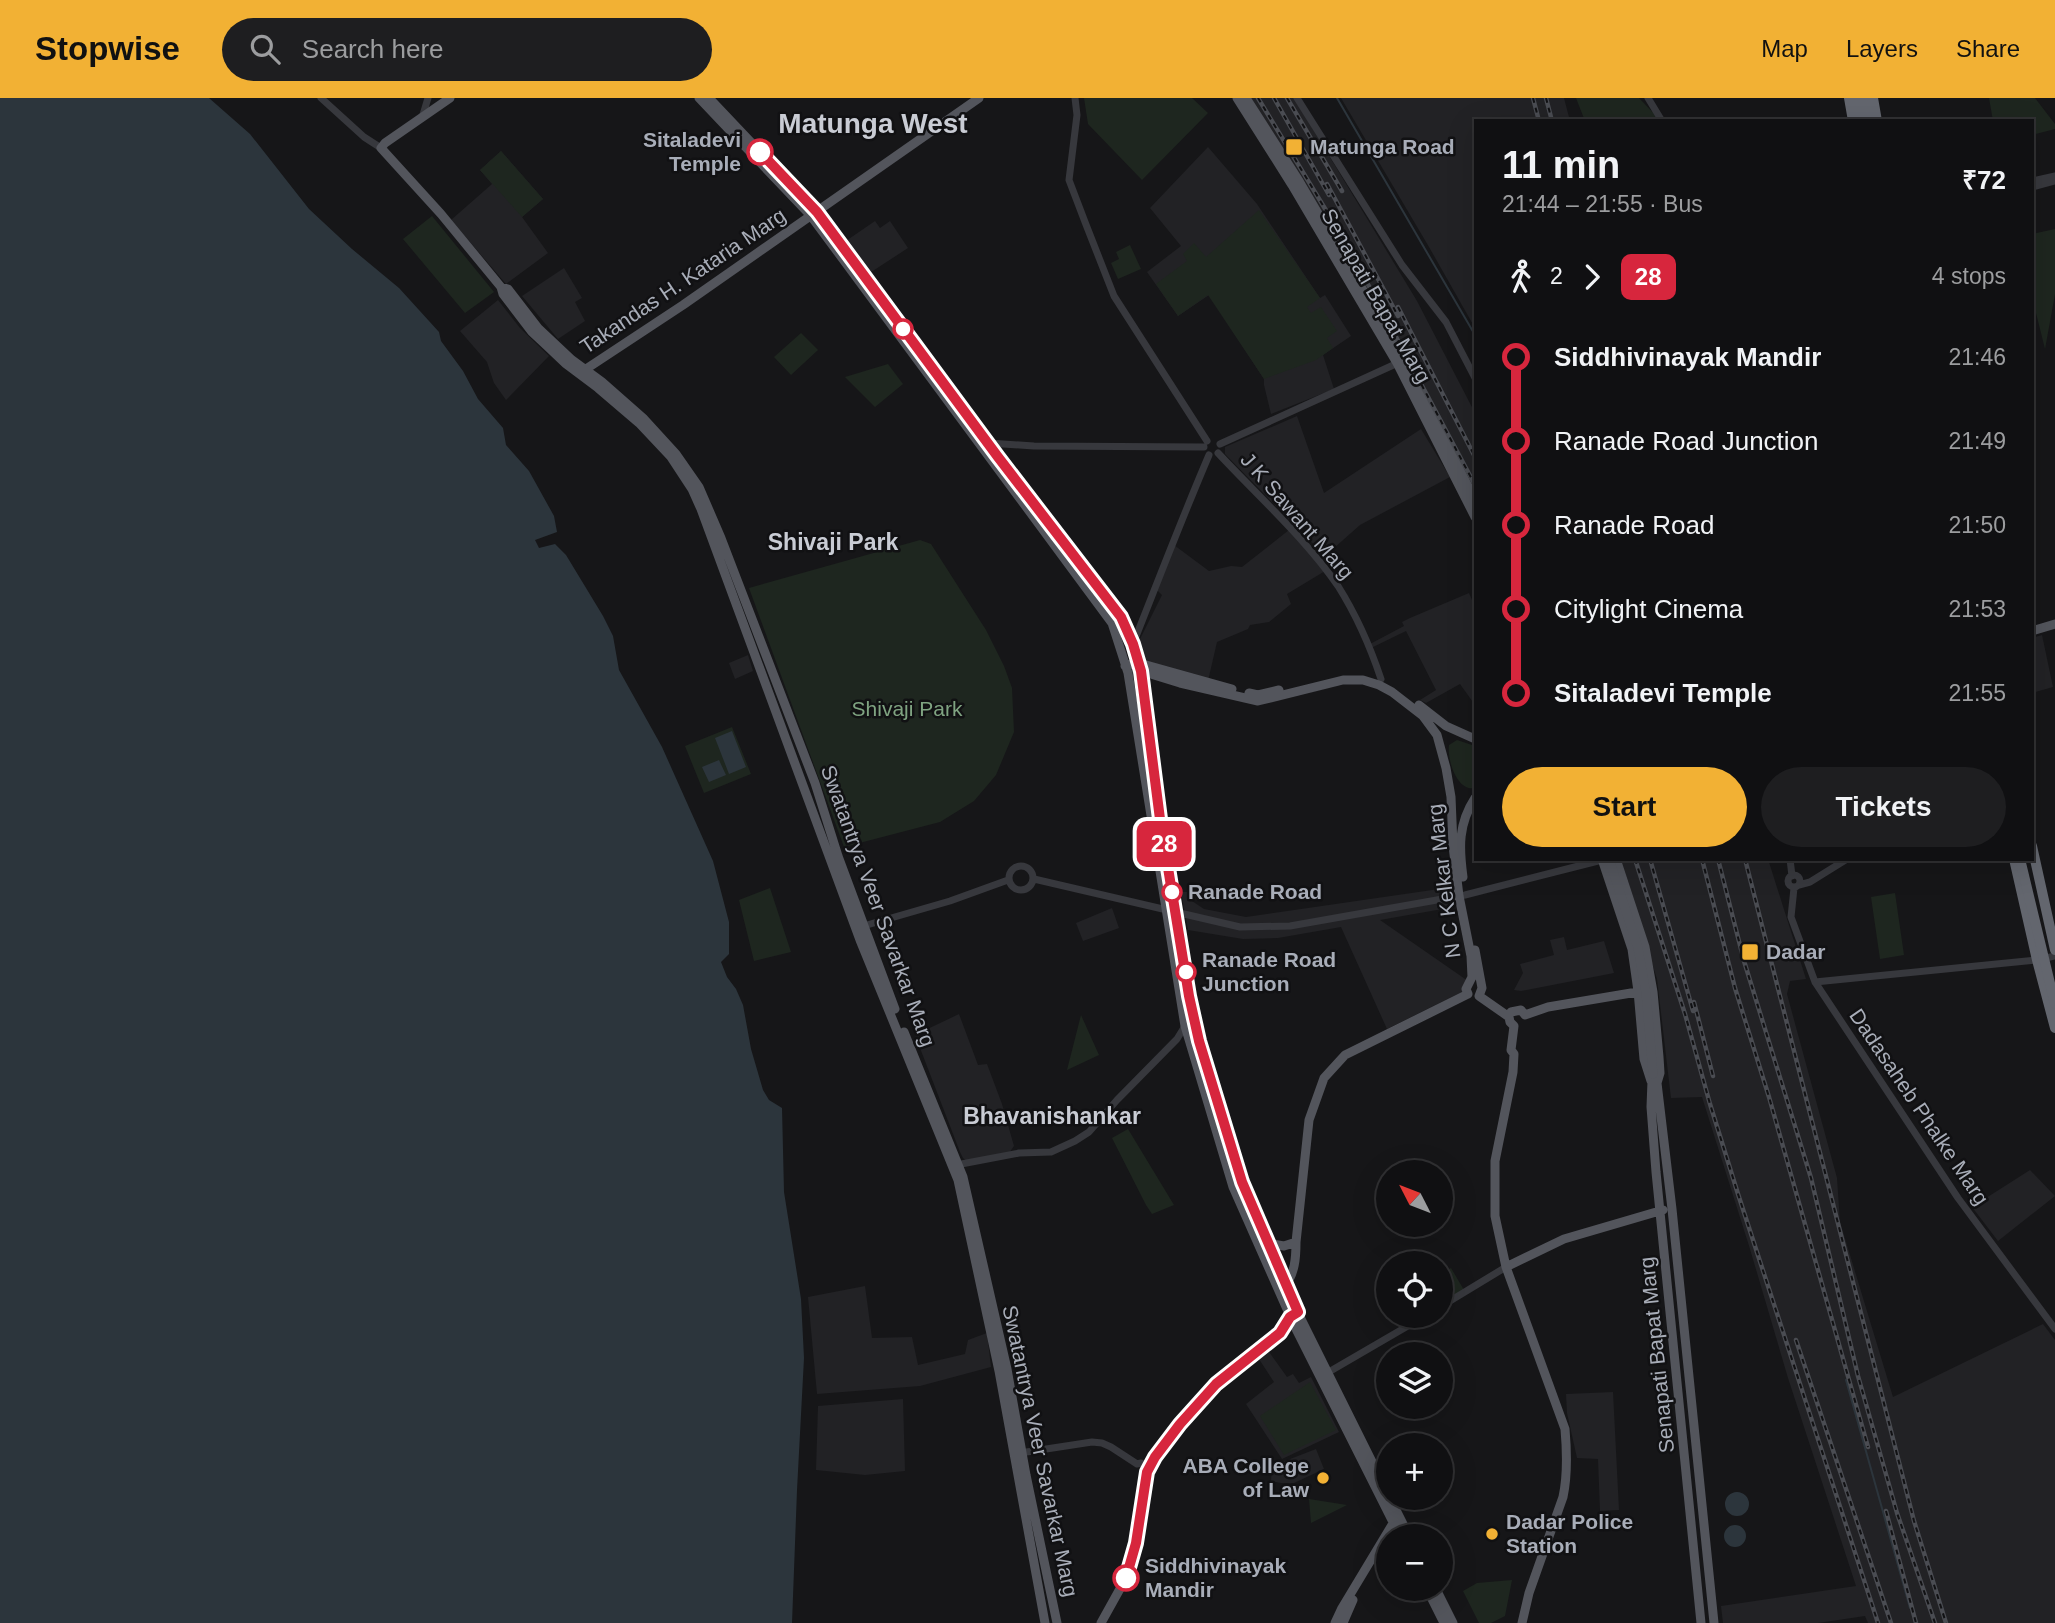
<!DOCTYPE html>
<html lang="en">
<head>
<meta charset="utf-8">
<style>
  :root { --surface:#101012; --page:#1e1e20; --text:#f1f3f6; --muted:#9c9d9f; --line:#303032; --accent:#f2b134 }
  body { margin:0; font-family:Helvetica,sans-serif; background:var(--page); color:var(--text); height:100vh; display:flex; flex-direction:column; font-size:26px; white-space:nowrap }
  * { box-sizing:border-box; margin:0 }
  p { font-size:23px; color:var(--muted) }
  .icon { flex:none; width:38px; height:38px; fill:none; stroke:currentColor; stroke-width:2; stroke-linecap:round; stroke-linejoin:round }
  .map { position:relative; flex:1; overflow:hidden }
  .sheet { position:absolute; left:1474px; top:21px; width:560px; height:742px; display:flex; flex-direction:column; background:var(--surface); border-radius:0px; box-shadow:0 7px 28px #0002,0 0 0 2px var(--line) }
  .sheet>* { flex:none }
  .badge { padding:0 14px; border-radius:10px; font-size:24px; line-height:46px }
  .needle { width:46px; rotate:312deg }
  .fabs { position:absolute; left:1376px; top:1062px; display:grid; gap:14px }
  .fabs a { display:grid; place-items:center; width:77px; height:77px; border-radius:50%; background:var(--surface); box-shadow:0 7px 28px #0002,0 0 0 2px var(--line); font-size:35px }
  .map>.badge { position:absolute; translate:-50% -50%; box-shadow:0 0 0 4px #fff }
  .legs { display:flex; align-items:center; gap:10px; height:77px; padding:0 28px; font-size:23px }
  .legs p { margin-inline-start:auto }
  .headline { display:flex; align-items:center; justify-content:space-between; height:119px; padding:0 28px }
  h1 { font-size:38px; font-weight:800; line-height:52px }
  .cta { display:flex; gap:14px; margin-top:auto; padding:14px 28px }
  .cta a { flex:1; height:80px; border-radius:42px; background:var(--accent); color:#111; font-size:28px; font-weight:800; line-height:80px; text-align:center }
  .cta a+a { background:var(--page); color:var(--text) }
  ul { padding:0 28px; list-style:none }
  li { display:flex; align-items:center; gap:24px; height:84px; font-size:26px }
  li i { display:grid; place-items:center; width:10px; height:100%; margin:0 9px; background:currentColor }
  li i::after { content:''; width:18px; height:18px; margin:-9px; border:5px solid; border-radius:50%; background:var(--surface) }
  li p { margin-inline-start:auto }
  li:first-child i { background:linear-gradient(#0000 50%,currentColor 0) }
  li:last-child i { background:linear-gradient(currentColor 50%,#0000 0) }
  header { display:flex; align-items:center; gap:42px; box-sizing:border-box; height:98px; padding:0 35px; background:var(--accent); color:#111 }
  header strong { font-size:33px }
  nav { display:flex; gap:38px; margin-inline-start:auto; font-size:24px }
  .search { width:490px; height:63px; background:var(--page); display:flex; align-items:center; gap:18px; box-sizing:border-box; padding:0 24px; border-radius:38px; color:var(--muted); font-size:26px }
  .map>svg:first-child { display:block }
  .built { fill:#222225 }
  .green { fill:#1e261f }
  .water { fill:#2c353c }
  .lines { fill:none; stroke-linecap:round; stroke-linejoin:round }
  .stream { stroke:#2c353c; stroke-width:2 }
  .minor { stroke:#37383d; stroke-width:7 }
  .major { stroke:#53555c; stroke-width:9 }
  .highway { stroke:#63666e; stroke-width:10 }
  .rail-casing { stroke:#4a4c52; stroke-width:4.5 }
  .rail { stroke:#111113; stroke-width:2; stroke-dasharray:5; stroke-linecap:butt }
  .major-bridge { stroke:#53555c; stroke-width:9 }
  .highway-bridge { stroke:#63666e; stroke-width:10 }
  .line-1-casing { stroke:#fff; stroke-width:16 }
  .line-1 { stroke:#d7263d; stroke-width:10 }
  .poi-dot { fill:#f2b134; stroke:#111113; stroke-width:2.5 }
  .stop-1-dot { fill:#fff; stroke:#d7263d; stroke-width:3.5 }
  .labels { text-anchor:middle; stroke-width:5; stroke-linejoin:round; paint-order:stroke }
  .stop-label { font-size:21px; font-weight:bold; fill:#a8adb8; stroke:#111113; text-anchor:start }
  .poi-label { font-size:21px; font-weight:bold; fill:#a8adb8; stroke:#111113; text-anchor:start }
  .street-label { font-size:21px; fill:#a8adb8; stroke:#111113 }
  .park-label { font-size:21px; fill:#7fa381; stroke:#111113 }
  .neighbourhood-label { font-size:23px; font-weight:bold; fill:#c9ccd4; stroke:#111113 }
  .district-label { font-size:28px; font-weight:bold; fill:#c9ccd4; stroke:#111113 }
</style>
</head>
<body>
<header>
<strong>Stopwise</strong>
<div class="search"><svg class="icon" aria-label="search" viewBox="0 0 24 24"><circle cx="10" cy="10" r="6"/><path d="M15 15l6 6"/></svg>Search here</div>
<nav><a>Map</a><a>Layers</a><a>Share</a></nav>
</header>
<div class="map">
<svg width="2055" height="1525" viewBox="0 0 2055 1525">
  <rect width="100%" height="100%" fill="#161618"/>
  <!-- built -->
  <path class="built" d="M1251,0h43l123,203 58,112v96l-175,-333z
    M1341,0h223l6,23h-95v207l-46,-81z
    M1208,49l49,57 63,94 5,-3 26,41 -28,19 11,34 -63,25 -7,-29v-6l-55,-84 -31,21 -31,-44 34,-26 -31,-38z
    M501,53l42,48 -21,18 26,36 -42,31 -55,-64 41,-36 -12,-14z
    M875,123l5,7 10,-7 18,27 -46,30 -22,-33z
    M564,170l18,30 -7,4 10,19 -27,18 -36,-43z
    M498,202l22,28 29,28 -43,44 -12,-17 -7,-21 -27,-31z
    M1297,318l27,77 97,-64 29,48 -90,48 -35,31 -100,-102v-7z
    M1289,432l36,41 -38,23 4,10 -22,18 -19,3 -2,4 -31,13 -9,39 -66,-21 -3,-19 23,-46 -5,-5 17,-45 35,26 22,-5 11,1z
    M1469,495l6,14v98l-15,-21 -34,19 -6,-3 16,-10 -30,-59 -35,17 -1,-4 34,-18 -2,-4 8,-4z
    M2042,537l11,52 -21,6v-55z
    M748,557l5,16 -18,8 -6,-16z
    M1619,761h149l38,120 -16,2 -3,13 50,184 3,44 53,175 150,-73 12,16v283h-187l-3,-7 -47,7h-95l-2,-17 135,-20 -68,-208 -38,-129 -48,-152 -31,1 -14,-119z
    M1453,789l1,20 -74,13 88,61 -6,11 -75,37 -46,-102 -63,11 -35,1 -55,-9 -7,-38h10l1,9 12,8 42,8z
    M1112,810l7,20 -36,13 -7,-18z
    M1564,839l3,13 37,-9 10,32 -93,18 -7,-1 9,-17 -3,-9 34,-9 -4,-15z
    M959,916l19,51 9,-1 15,40 12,42 -5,7 -41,9 -5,-4 -3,-6 -45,-117z
    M2030,1072l25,26 -57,45 -26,-34z
    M865,1188l7,52 40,-1 6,28 47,-11 3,-14 19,-7 4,34 -71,19 -103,8 -9,-97z
    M1267,1251l20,28 6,-3 6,9 12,-6 28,55 -57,27 -36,-55 28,-22 -17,-26z
    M1613,1294l6,118 -19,1 -2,-52 -21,-1 -10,-45 -1,-19z
    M903,1301l2,72 -40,4 -49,-5 2,-64z
    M1316,1351l8,20 -30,14h-13l-10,-2 1,-15z"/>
  <!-- green -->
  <path class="green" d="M1084,0h108l16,15 -66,67 -54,-56z
    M1576,0h63l22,23h-76z
    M1989,0h46l20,26v5l-23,6v-14h-39z
    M501,53l42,48 -21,18 -42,-47z
    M1259,112l61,88 -13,9 4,6 10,-6 16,24 -10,7 6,10 -17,12 -52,19 -56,-84 -30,21 -22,-32 31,-23 -4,-7 11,-11 12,14z
    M432,118l62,76 -29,21 -62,-74z
    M2055,131v65l-10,55 -13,-52v-63z
    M1130,147l11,24 -23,10 -7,-16 8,-4 -3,-7z
    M801,235l17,17 -27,25 -17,-18z
    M888,266l15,20 -28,23 -30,-30z
    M920,442l11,4 55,86 18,36 8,22 2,44 -18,43 -22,26 -34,21 -96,25 -95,-259z
    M732,629l19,47 -47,19 -19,-47z
    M1457,642l18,6v42c-18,4 -28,-28 -26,-43z
    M770,790l21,64 -37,9 -15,-61z
    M1895,795l9,62 -24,4 -9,-62z
    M1081,917l18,40 -32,15z
    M1128,1031l46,76 -22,9 -6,-9 -34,-67z
    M1451,1170l13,22 -24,15v-31z
    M1310,1284l26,48 -52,25 -24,-39z
    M1309,1401l38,6 -36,18z
    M1512,1482l-7,36 -14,7h-12l-16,-32 14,-8z"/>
  <!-- water -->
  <path class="water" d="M0,0h209l41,36 59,75 43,40 47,39 40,44 2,9 22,30 15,28 25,29 3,17 23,26 25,45 3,16 -22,8 4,8 16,-4 11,11 37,61 10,20 6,34 43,77 51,114 16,61v32l-8,8 6,15 9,12 7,16 8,44 12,41 6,10 13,8 2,84 17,107 3,59 -7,132 -5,133h-792z
    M732,633l14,36 -17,7 -14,-36z
    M719,662l7,15 -17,7 -7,-15z
    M1725 1406a12 12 0 1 1 24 0a12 12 0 1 1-24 0Z
    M1724 1438a11 11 0 1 1 22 0a11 11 0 1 1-22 0Z"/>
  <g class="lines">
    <!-- stream -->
    <path class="stream" d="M1337,0l138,237
      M1846,1282l64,228"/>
    <!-- minor -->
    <path class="minor" d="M321,0l43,39 17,11
      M1075,0l2,17 -8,65 16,42 29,74 93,145
      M1297,0l105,167 44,57 29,56
      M1648,0l14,23
      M422,20l6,-20
      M2032,83l23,-5
      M2032,89l23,-6
      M988,345l46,3 170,1
      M1220,346l180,-82
      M1218,355c39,42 88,86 120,133 17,27 33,63 43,93
      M1133,546c25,-63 49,-126 76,-189
      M1790,761l2,17
      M1009 780a12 12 0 1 1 24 0a12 12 0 1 1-24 0Z
      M1788 783a6 6 0 1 1 12 0a6 6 0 1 1-12 0Z
      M1034,781l206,48 50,-1 175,-31 137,-35
      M1799,787l11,-3 37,-23
      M1794,790l-3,29 24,65 143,216 97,131
      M860,829l90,-26 58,-21
      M1815,884l222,-22 18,-4
      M956,1067l63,-12 32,-1 24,-11 14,-9 28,-32 60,-61 8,-13
      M1440,1209l66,-40
      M1327,1275l98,-57
      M1020,1355l72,-11 10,1 9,4 26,17 4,-1 8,4"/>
    <!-- major -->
    <path class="major" d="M450,0l-65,45 -4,5 60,66 60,73 2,7 29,38 15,14 19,18 32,24 41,35 32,34 21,32 9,20 159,431 98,240 41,191 46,252
      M699,0l112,118 301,407 16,50 57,353 48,161 61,138 106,211
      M709,0l108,114 181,245 123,160 20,54 19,148 37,212 45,151 59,137 87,175
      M1237,0l55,87 105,178 78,154
      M1246,0l53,83 105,179 71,140
      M501,189l7,2 30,39 34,32 30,22 42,37 32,35 23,33 22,51 94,245 23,73 57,153
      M583,273l100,-66 296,-207
      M2032,533l23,-7
      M1125,568l14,-3 93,26
      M1137,573h4l39,12 78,18 85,-21h20l16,5 13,7 31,24 14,19 9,33 5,29 2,49 6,50 12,60 1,21 -6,12 2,5
      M1249,595l9,2 21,-5
      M1419,607l27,21 29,13
      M1602,761l30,90 6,42 6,68 7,22
      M1616,761l29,88 8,45 6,65 1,16 -3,10
      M1463,779c-4,-29 -5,-53 12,-79
      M1475,852l7,38 -3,8
      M1479,898l30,21 1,5 4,4
      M1511,914l10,-2 4,5
      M1525,917l23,-8 95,-16
      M1514,928l-3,24 3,4 -1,18 -18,89v55l11,51 59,162c2,23 3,45 -2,68l-34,96 -7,30
      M904,934l59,145 44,192 19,106 31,148
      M1653,976l4,9 15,126 42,414
      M1652,983l-1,26 5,65 45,451
      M1267,1145l17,3 12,-4
      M1506,1169l58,-28 99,-29
      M1284,1189c11,-13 12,-29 12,-45l13,-122 15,-42 21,-23 123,-61
      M1390,1400l19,38
      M1427,1491l17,34
      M1436,1491l17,34
      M1101,1525l25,-45 10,-35 11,-70 8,-17 24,-32 37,-39 64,-52 13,-18
      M1335,1525l7,-15 56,-93
      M1343,1525l10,-23"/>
    <!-- highway -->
    <path class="highway" d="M1849,0l4,23
      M1857,0l4,23
      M1866,0l4,23
      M1873,0l4,23
      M2032,748l23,104
      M2014,761l23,101 18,68"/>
    <defs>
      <path id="rail" d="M1258,0l89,147 128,240
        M1274,0l55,97
        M1287,0l55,93
        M1533,0l6,23
        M1546,0l6,23
        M1327,86l71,132
        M1398,209l77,150
        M1635,761l50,155 25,90 28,90 140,429
        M1650,761l43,152
        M1702,761l33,129 34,109 99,350
        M1718,761l26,102 67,217 47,198 39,137 38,110
        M1745,761l169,662 32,102
        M1694,904l19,74
        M1796,1242l95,283
        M1886,1413l30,112"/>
    </defs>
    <!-- rail casing -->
    <use href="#rail" class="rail-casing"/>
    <!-- rail -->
    <use href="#rail" class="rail"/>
    <!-- major-bridge -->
    <path class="major-bridge" d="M1609,761l29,89 8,45 7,81"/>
    <!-- highway-bridge -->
    <path class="highway-bridge" d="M2020,761l35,145"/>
  </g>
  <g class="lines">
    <defs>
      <path id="line-1" d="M760,54l57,60 181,245 123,160 12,27 8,27 19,148 29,177 10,45 43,141 56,130 -8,5 -10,16 -64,51 -36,40 -25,33 -8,15 -11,71 -10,35"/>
    </defs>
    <!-- line-1 casing -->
    <use href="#line-1" class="line-1-casing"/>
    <!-- line-1 -->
    <use href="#line-1" class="line-1"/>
  </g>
  <!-- markers -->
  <g class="poi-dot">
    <rect x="1285" y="40" width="18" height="18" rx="3.5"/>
    <rect x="1741" y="845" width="18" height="18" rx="3.5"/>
    <circle cx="1323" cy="1380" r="7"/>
    <circle cx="1492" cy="1436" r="7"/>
  </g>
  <g class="stop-1-dot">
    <circle cx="760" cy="54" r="12"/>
    <circle cx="903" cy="231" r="9"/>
    <circle cx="1172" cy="794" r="9"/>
    <circle cx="1186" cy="874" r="9"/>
    <circle cx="1126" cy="1480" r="12"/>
  </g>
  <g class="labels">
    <!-- stop labels -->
    <g class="stop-label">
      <text x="741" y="49" text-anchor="end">Sitaladevi<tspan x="741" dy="24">Temple</tspan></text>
      <text x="1188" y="801">Ranade Road</text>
      <text x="1202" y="869">Ranade Road<tspan x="1202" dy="24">Junction</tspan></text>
      <text x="1145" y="1475">Siddhivinayak<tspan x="1145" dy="24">Mandir</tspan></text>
    </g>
    <!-- poi labels -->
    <g class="poi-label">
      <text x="1310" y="56">Matunga Road</text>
      <text x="1766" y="861">Dadar</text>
      <text x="1309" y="1375" text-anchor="end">ABA College<tspan x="1309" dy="24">of Law</tspan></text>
      <text x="1506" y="1431">Dadar Police<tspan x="1506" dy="24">Station</tspan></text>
    </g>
    <!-- street labels -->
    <g class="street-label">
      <text transform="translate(683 183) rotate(-34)" y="7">Takandas H. Kataria Marg</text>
      <text transform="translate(1376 198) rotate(60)" y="7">Senapati Bapat Marg</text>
      <text transform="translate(1297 418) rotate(49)" y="7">J K Sawant Marg</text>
      <text transform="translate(1444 783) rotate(-97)" y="7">N C Kelkar Marg</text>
      <text transform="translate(878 808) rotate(70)" y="7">Swatantrya Veer Savarkar Marg</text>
      <text transform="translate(1919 1009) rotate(56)" y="7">Dadasaheb Phalke Marg</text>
      <text transform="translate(1657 1257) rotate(-96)" y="7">Senapati Bapat Marg</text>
      <text transform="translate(1040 1353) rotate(78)" y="7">Swatantrya Veer Savarkar Marg</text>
    </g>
    <!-- park labels -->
    <g class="park-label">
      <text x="907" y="618">Shivaji Park</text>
    </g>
    <!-- neighbourhood labels -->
    <g class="neighbourhood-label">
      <text x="833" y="452">Shivaji Park</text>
      <text x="1052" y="1026">Bhavanishankar</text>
    </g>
    <!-- district labels -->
    <g class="district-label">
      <text x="873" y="35">Matunga West</text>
    </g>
  </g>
</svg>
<div class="fabs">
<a><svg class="needle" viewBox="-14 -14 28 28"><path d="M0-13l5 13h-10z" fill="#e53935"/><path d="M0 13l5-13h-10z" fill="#9c9d9f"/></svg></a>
<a><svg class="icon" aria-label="locate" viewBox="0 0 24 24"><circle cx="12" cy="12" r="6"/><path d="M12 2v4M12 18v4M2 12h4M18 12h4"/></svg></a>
<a><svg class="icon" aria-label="layers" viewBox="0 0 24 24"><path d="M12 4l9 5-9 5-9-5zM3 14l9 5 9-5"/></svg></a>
<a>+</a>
<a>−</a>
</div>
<b class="badge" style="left:1164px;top:746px;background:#d7263d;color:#fff">28</b>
<section class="sheet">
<div class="headline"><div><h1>11 min</h1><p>21:44 – 21:55 · Bus</p></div><b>₹72</b></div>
<div class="legs"><svg class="icon" aria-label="walk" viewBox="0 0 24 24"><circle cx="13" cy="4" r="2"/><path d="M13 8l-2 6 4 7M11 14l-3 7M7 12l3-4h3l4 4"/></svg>2<svg class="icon" aria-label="forward" viewBox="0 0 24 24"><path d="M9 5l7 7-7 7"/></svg><b class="badge" style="background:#d7263d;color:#fff">28</b><p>4 stops</p></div>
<ul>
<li><i style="color:#d7263d"></i><b>Siddhivinayak Mandir</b><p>21:46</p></li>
<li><i style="color:#d7263d"></i><span>Ranade Road Junction</span><p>21:49</p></li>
<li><i style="color:#d7263d"></i><span>Ranade Road</span><p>21:50</p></li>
<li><i style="color:#d7263d"></i><span>Citylight Cinema</span><p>21:53</p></li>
<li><i style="color:#d7263d"></i><b>Sitaladevi Temple</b><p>21:55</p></li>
</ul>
<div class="cta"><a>Start</a><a>Tickets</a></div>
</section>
</div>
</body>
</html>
